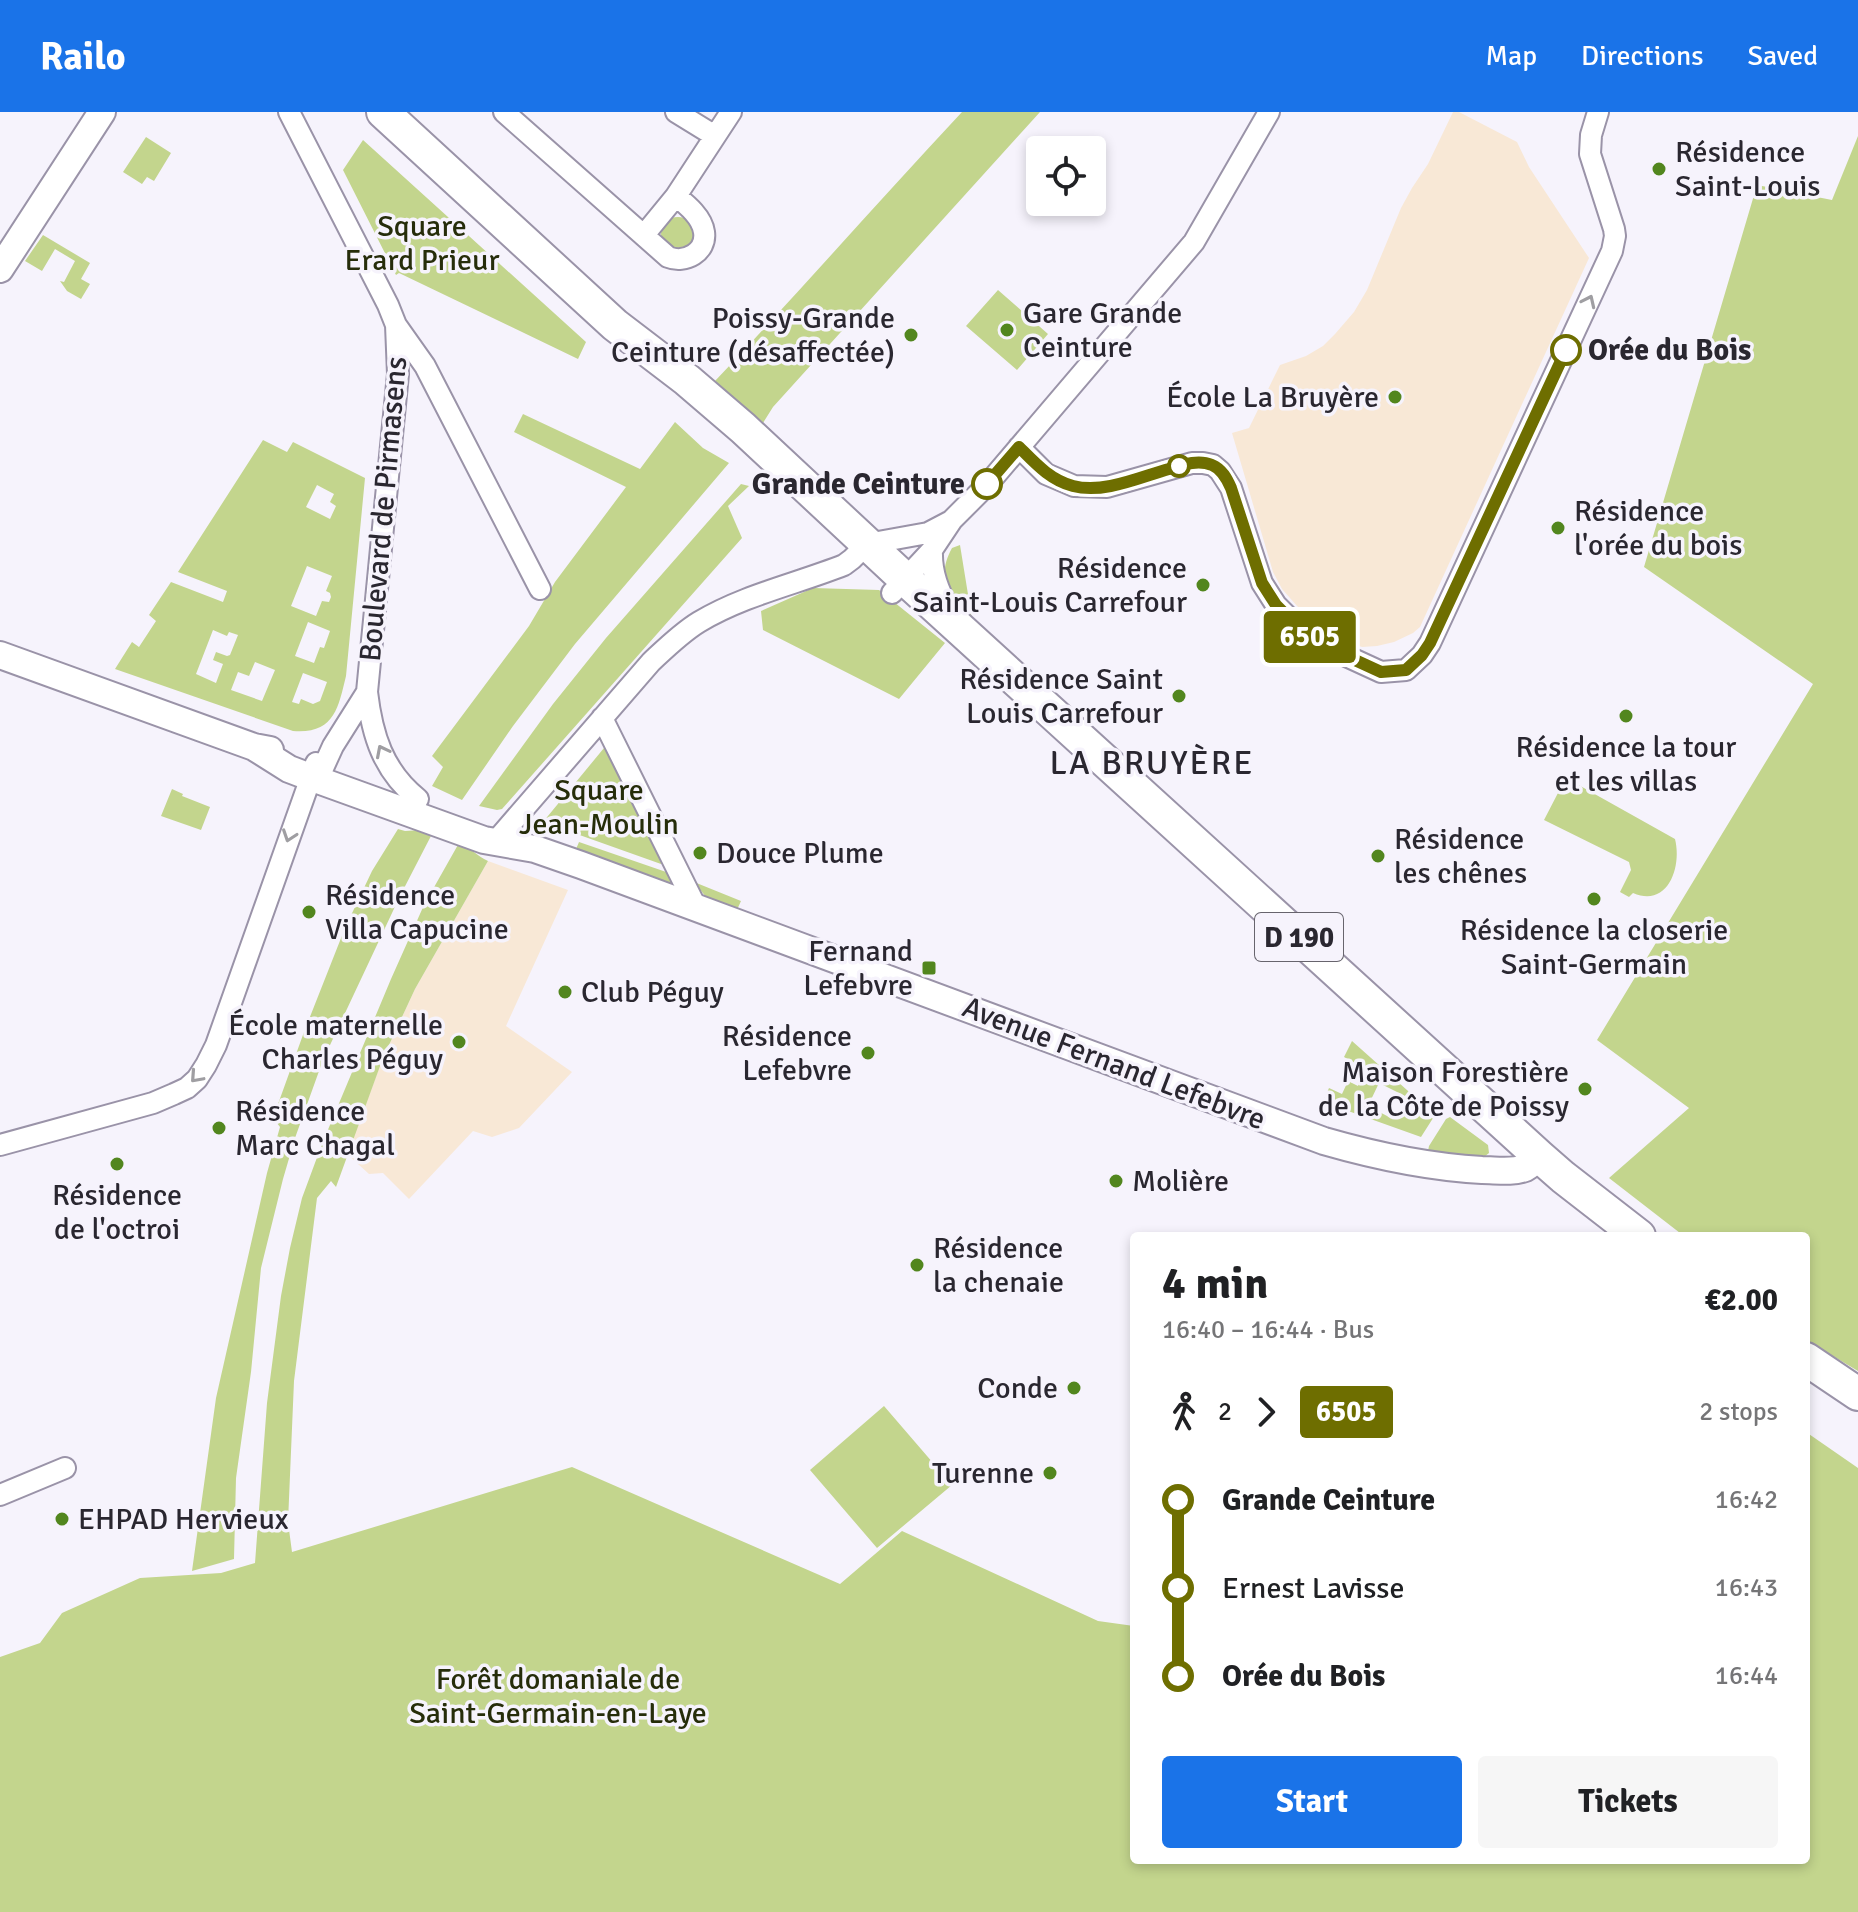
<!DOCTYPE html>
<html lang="en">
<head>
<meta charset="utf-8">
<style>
  :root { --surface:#fff; --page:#f6f6f6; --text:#202124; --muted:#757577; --accent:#1a73e8 }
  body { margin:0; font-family:Signika,sans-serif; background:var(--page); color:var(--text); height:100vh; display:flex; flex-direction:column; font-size:30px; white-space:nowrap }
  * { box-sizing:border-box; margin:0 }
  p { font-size:26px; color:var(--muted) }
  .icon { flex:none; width:44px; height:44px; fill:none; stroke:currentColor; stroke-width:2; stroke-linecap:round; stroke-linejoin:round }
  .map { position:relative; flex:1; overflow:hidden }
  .details { position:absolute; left:1130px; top:1120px; width:680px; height:632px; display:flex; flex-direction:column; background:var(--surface); border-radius:8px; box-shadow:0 4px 12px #0003 }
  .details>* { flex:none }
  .badge { padding:0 16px; border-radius:6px; font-size:28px; line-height:52px }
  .fabs { position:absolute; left:1026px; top:24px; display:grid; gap:16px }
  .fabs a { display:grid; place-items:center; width:80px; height:80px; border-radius:8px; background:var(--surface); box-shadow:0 4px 12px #0003; font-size:40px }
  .map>.badge { position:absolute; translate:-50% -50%; box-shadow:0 0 0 4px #fff }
  .legs { display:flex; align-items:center; gap:12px; height:88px; padding:0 32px; font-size:26px }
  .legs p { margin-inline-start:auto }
  .headline { display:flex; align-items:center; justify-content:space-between; height:136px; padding:0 32px }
  h1 { font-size:44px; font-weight:700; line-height:60px }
  .button { display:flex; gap:16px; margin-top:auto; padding:16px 32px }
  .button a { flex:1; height:92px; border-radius:8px; background:var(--accent); color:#fff; font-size:32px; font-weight:700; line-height:92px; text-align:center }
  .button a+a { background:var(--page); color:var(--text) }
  ul { padding:0 32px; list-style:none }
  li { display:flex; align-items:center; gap:28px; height:88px; font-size:30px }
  li i { display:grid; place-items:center; width:12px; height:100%; margin:0 10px; background:currentColor }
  li i::after { content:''; width:20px; height:20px; margin:-10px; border:6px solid; border-radius:50%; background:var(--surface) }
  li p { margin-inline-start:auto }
  li:first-child i { background:linear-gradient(#0000 50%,currentColor 0) }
  li:last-child i { background:linear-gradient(currentColor 50%,#0000 0) }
  header { display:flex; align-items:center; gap:48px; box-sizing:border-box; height:112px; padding:0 40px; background:var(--accent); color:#fff }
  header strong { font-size:38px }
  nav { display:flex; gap:44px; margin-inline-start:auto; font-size:28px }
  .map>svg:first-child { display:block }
  .education { fill:#f8e8d6 }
  .green { fill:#c3d58d; fill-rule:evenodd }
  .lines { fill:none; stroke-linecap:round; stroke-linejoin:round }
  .minor-casing { stroke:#9a93a8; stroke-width:24 }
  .tertiary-casing { stroke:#9a93a8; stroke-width:30 }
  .primary-casing { stroke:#9a93a8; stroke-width:36 }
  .minor { stroke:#fff; stroke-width:20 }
  .tertiary { stroke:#fff; stroke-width:26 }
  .primary { stroke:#fff; stroke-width:32 }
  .oneway { stroke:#9f9ea2 }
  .line-1-casing { stroke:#fff; stroke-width:18 }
  .line-1 { stroke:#6e6e00; stroke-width:12 }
  .poi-dot { fill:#52861e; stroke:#f6f3fc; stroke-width:3 }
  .stop-1-dot { fill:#fff; stroke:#6e6e00; stroke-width:4 }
  .labels { text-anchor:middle; stroke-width:7; stroke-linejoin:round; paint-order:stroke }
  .shield { fill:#f6f3fc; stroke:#67646d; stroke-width:2 }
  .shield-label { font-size:28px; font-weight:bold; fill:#2a2730 }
  .poi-label { font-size:30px; fill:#2a2730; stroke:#f6f3fc; text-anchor:start }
  .park-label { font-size:30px; fill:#262d0a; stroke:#f6f3fc }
  .stop-label { font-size:30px; font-weight:bold; fill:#2a2730; stroke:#f6f3fc; text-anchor:start }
  .street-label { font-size:30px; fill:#2a2730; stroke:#f6f3fc }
  .quarter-label { font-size:34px; letter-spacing:2px; fill:#2a2730; stroke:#f6f3fc }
</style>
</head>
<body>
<header>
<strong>Railo</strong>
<nav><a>Map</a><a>Directions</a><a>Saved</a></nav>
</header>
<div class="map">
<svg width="1858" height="1800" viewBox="0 0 1858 1800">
  <rect width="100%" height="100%" fill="#f6f3fc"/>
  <!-- education -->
  <path class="education" d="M1453,0h6l58,30 12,25 60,91 -169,369 -7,6 -19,9 -17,4 -15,1 -25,-9 -40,-32 -15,-17 -9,-17 -41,-139 17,-5 31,-63 26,-9 17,-10 12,-12 19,-22 13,-22 34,-82 11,-20 16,-24z
    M488,749l80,29 -62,136 66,46 -53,56 -27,9 -19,-6 -64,68 -26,-26 -14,1 -22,-20 36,-96 32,-69z"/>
  <!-- green -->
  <path class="green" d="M962,0h78l-267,295 -15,24 -16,-25 -27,-25c83,-88 164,-180 247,-269z
    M1858,24v1235l-52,-31v-104h-109l-17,-3 -71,-55 80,-70 -92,-68 216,-356 -169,-117 113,-382 75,15z
    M146,25l25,16 -17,28 -7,-4 -5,7 -19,-12z
    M363,28l223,202 -8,17 -179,-86 -3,2 -53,-105z
    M661 122a17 17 0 1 1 34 0a17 17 0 1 1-34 0Z
    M43,123l47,28 -9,16 9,5 -9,15 -14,-8 -7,-10 4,1 11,-21 -20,-12 -13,22 -17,-10z
    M998,178l50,44 -31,36 -51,-44z
    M523,302l117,55 35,-47 28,26 26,15 -154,181 -62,82 -51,74 -30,-14 11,-19 -11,-11 97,-130 26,-44 71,-95 -112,-55z
    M263,328l24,12 6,-10 72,36 -19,198c-8,33 -12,58 -53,55l-178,-62 17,-27 7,5 17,-26 -7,-6 22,-33 52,20 4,-11 -49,-19zM317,373l17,9 -4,8 6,4 -6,13 -24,-12zM307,454l25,10 -6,15 4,2 1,4 -2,5 -7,-1 -6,15 -25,-10zM308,510l22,9 -6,17 -4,-1 -6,16 -19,-7zM213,518l14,6 2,-4 9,3 -8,20 -3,1 -11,-4 -3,8 10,4 -7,19 -20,-9zM255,550l20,8 -13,31 -31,-11 7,-18 11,4zM303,561l24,9 -7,19 -7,3 -12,-5 -2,5 -7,-2z
    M741,372l8,2 -21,20 14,32 -240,271 -5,1 -18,-4 74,-102 53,-66z
    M960,433l12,74c-23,-21 -37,-40 -20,-71z
    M813,476l66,2 66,53 -46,56 -136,-69 -2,-19z
    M604,636l3,2 58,110 -4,4 -118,-42z
    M1575,671l100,56c7,28 -7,69 -42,54l-4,4 -9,-5 11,-22 -2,-8 -85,-42 15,-29z
    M172,677l11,5 -1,2 28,11 -9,23 -40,-14z
    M398,717l7,2 16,-1 11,4 -32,62 -77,164 -28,78 -12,41 -22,89 -10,104 -15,106 -2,81 -42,12 24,-173 51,-225 13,-46 -7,-9 31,-86 41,-104 27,-57z
    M579,730l93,32 5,18 -103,-38z
    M459,731c11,4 18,13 29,18l-73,128 -32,69 -47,129 -5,-6 -14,17 -23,183 -6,141 4,30 280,-85 268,117 62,-53 196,90 36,5v234h672v-428l52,36v444h-1858v-255l40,-14 22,-30 78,-35 81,-5 34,-10 12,-160 14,-107 9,-48 12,-50 20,-54 69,-165 33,-74z
    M694,770l47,19 -5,11 -26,-10z
    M1352,929l83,74 -14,22 -98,-35 6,-14 13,6 6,-13 10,5 8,-17 -22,-12zM1379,971l28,14 -8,18 -6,-3 -4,5 -21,-11z
    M1450,1005l38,28 1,8 -5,4 -8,1 -48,-7 1,-5 17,-27z
    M884,1294l68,79 -75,63 -67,-78z"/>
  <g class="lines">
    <defs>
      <path id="minor" d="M289,0l99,193 8,20 2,49 -31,318c5,43 16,79 51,107
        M504,0l164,145c17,7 39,-5 36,-25 -2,-15 -17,-27 -28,-36l55,-84
        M676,0l39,24
        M644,123l32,-39
        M396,213l29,41 115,223
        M1019,335l27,27 28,12 33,1 85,-24h11l10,2 7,6 11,17 31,95 14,22 24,24 31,20 50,23 25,-2 16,-15 8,-12 182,-392 3,-15 -1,-7 -24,-75 1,-19 7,-23
        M932,438c-1,23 7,41 17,61
        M892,481l40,-43 20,-30 35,-35 207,-243 75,-130
        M602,606l94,189
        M318,667l15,-33 34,-54
        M495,730l156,-180c15,-14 30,-29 48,-40 45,-27 97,-38 145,-57l8,-6 15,-15 61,-11 21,-11
        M0,1033l153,-42 21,-9 13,-6 10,-9 9,-14 10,-20 100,-282
        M0,1383l65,-27"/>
      <path id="tertiary" d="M0,157l102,-157
        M0,543l254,92 16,3
        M254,635l35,22 29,11 166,60 51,9 46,16 743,276c52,15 104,26 158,29 14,0 30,3 43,-2 6,-3 10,-7 14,-12"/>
      <path id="primary" d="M383,0l232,213 72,55 56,48 162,151 634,577 24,21 76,59
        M1806,1247l52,35"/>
    </defs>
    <!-- minor casing -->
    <use href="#minor" class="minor-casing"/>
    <!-- tertiary casing -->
    <use href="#tertiary" class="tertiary-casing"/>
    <!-- primary casing -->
    <use href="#primary" class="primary-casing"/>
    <!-- minor -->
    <use href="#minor" class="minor"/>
    <!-- tertiary -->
    <use href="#tertiary" class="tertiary"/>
    <!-- primary -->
    <use href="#primary" class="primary"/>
  </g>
  <!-- one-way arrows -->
  <defs><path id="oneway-chevron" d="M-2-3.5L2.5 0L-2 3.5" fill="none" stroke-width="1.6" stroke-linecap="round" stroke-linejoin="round" transform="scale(2)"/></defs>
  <g class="oneway">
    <use href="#oneway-chevron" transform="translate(1589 189) rotate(-65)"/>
    <use href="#oneway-chevron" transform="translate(382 639) rotate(-117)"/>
    <use href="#oneway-chevron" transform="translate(289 724) rotate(109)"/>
    <use href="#oneway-chevron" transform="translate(196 965) rotate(132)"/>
  </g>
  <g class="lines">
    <defs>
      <path id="line-1" d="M987,372l32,-37c16,16 31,33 54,39 31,8 67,-9 96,-17 13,-4 29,-10 43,-4 10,4 15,14 19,23l31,95 14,22 24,24 31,20 50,23 25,-2 16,-15 8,-12 136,-293"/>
    </defs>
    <!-- line-1 casing -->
    <use href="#line-1" class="line-1-casing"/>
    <!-- line-1 -->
    <use href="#line-1" class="line-1"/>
  </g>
  <!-- markers -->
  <g class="poi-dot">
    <circle cx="1659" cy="57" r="8"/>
    <circle cx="1007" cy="218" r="8"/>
    <circle cx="911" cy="223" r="8"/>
    <circle cx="1395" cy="285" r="8"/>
    <circle cx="1558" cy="416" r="8"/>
    <circle cx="1203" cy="473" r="8"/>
    <circle cx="1179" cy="584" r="8"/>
    <circle cx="1626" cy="604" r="8"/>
    <circle cx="700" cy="741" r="8"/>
    <circle cx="1378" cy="744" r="8"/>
    <circle cx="1594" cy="787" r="8"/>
    <circle cx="309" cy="800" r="8"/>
    <rect x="921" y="848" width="16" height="16" rx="4"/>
    <circle cx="565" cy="880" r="8"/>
    <circle cx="459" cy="930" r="8"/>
    <circle cx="868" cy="941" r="8"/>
    <circle cx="1585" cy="977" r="8"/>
    <circle cx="219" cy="1016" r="8"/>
    <circle cx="117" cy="1052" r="8"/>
    <circle cx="1116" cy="1069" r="8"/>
    <circle cx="917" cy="1153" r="8"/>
    <circle cx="1074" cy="1276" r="8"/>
    <circle cx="1050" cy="1361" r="8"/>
    <circle cx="62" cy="1407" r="8"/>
  </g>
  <g class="stop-1-dot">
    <circle cx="1566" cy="238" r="14"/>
    <circle cx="1179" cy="354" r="10"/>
    <circle cx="987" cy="372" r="14"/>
  </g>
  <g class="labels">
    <!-- shield labels -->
    <rect class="shield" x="1255" y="801" width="88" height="48" rx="6"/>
    <g class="shield-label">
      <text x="1299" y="835">D 190</text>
    </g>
    <!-- poi labels -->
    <g class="poi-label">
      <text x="1675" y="50">Résidence<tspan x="1675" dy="34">Saint-Louis</tspan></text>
      <text x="1023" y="211">Gare Grande<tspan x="1023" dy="34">Ceinture</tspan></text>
      <text x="895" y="216" text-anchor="end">Poissy-Grande<tspan x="895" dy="34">Ceinture (désaffectée)</tspan></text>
      <text x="1379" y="295" text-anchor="end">École La Bruyère</text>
      <text x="1574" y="409">Résidence<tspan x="1574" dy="34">l'orée du bois</tspan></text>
      <text x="1187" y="466" text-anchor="end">Résidence<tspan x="1187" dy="34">Saint-Louis Carrefour</tspan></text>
      <text x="1163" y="577" text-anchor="end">Résidence Saint<tspan x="1163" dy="34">Louis Carrefour</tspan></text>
      <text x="1626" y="645" text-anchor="middle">Résidence la tour<tspan x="1626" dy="34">et les villas</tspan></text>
      <text x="1394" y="737">Résidence<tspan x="1394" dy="34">les chênes</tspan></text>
      <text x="716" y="751">Douce Plume</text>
      <text x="325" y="793">Résidence<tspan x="325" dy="34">Villa Capucine</tspan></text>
      <text x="1594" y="828" text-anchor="middle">Résidence la closerie<tspan x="1594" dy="34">Saint-Germain</tspan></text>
      <text x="913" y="849" text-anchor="end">Fernand<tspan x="913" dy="34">Lefebvre</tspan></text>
      <text x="581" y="890">Club Péguy</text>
      <text x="443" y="923" text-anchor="end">École maternelle<tspan x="443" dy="34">Charles Péguy</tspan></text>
      <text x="852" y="934" text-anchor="end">Résidence<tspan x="852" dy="34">Lefebvre</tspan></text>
      <text x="1569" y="970" text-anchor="end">Maison Forestière<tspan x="1569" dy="34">de la Côte de Poissy</tspan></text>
      <text x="235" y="1009">Résidence<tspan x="235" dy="34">Marc Chagal</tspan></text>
      <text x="1132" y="1079">Molière</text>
      <text x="117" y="1093" text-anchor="middle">Résidence<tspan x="117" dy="34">de l'octroi</tspan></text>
      <text x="933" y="1146">Résidence<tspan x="933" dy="34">la chenaie</tspan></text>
      <text x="1058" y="1286" text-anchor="end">Conde</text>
      <text x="1034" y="1371" text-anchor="end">Turenne</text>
      <text x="78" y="1417">EHPAD Hervieux</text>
    </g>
    <!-- park labels -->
    <g class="park-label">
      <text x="422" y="124">Square<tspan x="422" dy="34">Erard Prieur</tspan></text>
      <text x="599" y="688">Square<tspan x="599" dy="34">Jean-Moulin</tspan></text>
      <text x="558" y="1577">Forêt domaniale de<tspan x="558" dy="34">Saint-Germain-en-Laye</tspan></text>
    </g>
    <!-- stop labels -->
    <g class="stop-label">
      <text x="1588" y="248">Orée du Bois</text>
      <text x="965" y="382" text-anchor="end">Grande Ceinture</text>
    </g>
    <!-- street labels -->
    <g class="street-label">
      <text transform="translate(383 397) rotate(-85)" y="10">Boulevard de Pirmasens</text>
      <text transform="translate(1114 951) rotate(21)" y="10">Avenue Fernand Lefebvre</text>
    </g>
    <!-- quarter labels -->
    <g class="quarter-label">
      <text x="1152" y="662">LA BRUYÈRE</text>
    </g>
  </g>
</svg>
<div class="fabs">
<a><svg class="icon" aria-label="locate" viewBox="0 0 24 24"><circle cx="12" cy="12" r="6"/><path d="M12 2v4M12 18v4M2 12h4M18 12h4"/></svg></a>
</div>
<b class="badge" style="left:1310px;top:525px;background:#6e6e00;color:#fff">6505</b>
<section class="details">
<div class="headline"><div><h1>4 min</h1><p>16:40 – 16:44 · Bus</p></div><b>€2.00</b></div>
<div class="legs"><svg class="icon" aria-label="walk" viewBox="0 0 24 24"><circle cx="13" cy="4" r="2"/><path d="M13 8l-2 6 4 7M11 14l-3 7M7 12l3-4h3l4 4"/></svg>2<svg class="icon" aria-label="forward" viewBox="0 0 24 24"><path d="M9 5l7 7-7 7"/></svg><b class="badge" style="background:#6e6e00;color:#fff">6505</b><p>2 stops</p></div>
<ul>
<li><i style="color:#6e6e00"></i><b>Grande Ceinture</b><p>16:42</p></li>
<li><i style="color:#6e6e00"></i><span>Ernest Lavisse</span><p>16:43</p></li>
<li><i style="color:#6e6e00"></i><b>Orée du Bois</b><p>16:44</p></li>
</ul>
<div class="button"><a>Start</a><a>Tickets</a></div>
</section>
</div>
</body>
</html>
